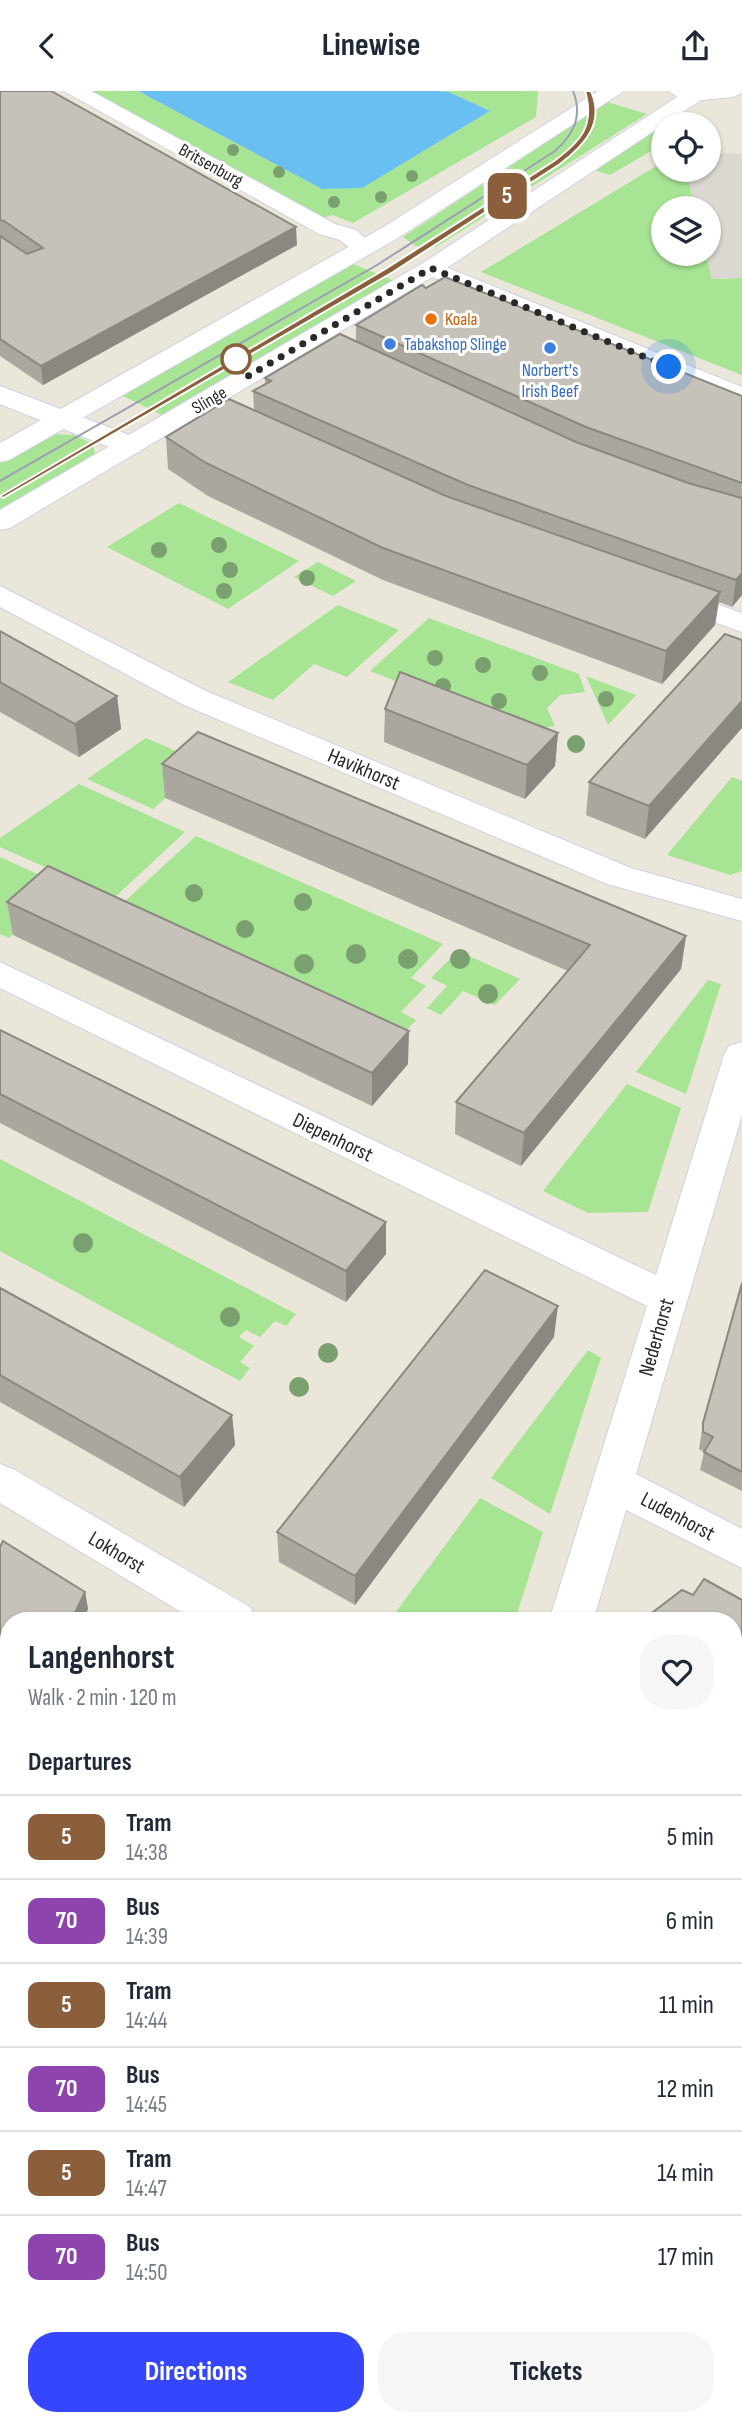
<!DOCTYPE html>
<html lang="en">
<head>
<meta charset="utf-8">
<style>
  :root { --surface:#fff; --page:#f6f6f7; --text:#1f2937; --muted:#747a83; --line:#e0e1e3; --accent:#3546fd }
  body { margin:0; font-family:"Sofia Sans Condensed",sans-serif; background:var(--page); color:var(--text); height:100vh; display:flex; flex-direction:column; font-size:26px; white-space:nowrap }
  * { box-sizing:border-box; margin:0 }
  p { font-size:23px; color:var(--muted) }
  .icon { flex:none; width:38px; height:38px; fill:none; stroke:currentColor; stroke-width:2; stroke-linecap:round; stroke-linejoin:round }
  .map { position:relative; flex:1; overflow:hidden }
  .side { position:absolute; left:0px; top:1521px; width:742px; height:814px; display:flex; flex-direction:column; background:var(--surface); border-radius:28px 28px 0 0; box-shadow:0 2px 5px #0004 }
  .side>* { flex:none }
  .badge { padding:0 14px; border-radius:10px; font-size:24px; line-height:46px }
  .fabs { position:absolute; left:651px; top:21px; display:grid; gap:14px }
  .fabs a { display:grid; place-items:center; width:70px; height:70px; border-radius:50%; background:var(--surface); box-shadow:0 2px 5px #0004; font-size:35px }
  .you { position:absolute; width:35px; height:35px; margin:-18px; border:5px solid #fff; border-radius:50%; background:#1a73e8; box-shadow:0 0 0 10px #1a73e833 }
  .map>.badge { position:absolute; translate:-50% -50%; box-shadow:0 0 0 4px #fff }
  h2 { padding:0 28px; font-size:26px; line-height:63px }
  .round { display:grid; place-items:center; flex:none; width:74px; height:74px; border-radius:28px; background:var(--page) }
  .headline { display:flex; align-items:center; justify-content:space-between; height:119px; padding:0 28px }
  h1 { font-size:33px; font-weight:700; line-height:52px }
  .button { display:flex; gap:14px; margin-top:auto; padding:14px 28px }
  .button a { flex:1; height:80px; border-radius:28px; background:var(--accent); color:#fff; font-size:28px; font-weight:700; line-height:80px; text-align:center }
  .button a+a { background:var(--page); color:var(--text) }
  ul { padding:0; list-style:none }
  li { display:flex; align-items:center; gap:21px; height:84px; padding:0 28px; border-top:2px solid var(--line) }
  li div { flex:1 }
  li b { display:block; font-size:26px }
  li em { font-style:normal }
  li .badge { min-width:77px; font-weight:700; text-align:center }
  header { display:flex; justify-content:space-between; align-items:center; height:91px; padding:0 28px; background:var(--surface); font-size:32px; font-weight:700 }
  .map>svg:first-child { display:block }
  .green { fill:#a7e494 }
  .plaza { fill:#dbd8d1 }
  .water { fill:#69bff1 }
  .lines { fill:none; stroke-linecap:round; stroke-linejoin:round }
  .minor-casing { stroke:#cfd1e2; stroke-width:2 }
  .secondary-casing { stroke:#cfd1e2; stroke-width:2 }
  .minor { fill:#fff; fill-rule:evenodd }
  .secondary { fill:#fff; fill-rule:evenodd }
  .tram { stroke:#9d9eb4; stroke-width:2 }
  .tree { fill:#7ba06f }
  .wall { fill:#aba79f; fill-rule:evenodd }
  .shaded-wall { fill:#8b8882 }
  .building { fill:#c7c2b9; stroke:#8b8882; stroke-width:2 }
  .line { fill:#8b5e3c; stroke:#fff; stroke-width:2 }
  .walk { stroke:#292929; stroke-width:7; stroke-dasharray:0 12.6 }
  .food-dot { fill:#e8710a; stroke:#fff; stroke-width:2.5 }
  .shop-dot { fill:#3f7fe0; stroke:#fff; stroke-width:2.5 }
  .stop-dot { fill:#fff; stroke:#8b5e3c; stroke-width:3.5 }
  .labels { text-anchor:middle; stroke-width:6; stroke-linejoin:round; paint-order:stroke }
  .far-street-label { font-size:18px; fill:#292929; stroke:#fff }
  .far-food-label { font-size:18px; fill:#c56008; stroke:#fff; text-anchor:start }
  .far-shop-label { font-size:18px; fill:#366cbe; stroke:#fff; text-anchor:start }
  .street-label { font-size:21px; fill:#292929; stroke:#fff }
</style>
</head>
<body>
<header><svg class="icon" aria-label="back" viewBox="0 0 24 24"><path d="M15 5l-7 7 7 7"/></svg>Linewise<svg class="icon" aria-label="share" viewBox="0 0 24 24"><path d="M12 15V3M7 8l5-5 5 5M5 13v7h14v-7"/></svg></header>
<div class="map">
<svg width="742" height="2334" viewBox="0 0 742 2334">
  <rect width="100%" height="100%" fill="#ebe6da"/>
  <!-- green -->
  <path class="green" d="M85,0h53l184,98 41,-2 127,-76 -41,-19 -11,-1h100l-2,26 -183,106 -20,-8 -13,4z
    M607,11l40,12 -211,133 -20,-1 -13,-9z
    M667,30l12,3h-16v20l-53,31 -16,-5z
    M663,71v8h23l9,38h-32v46h43l6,25 30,-1v97l-261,-103z
    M351,172l46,19 -231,135 -47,-23z
    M50,343l24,1 19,9 3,14 -96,57v-52z
    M179,412l120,58 -71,48 -121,-62z
    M318,471l38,19 -23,15 -39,-19z
    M338,514l61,25 -52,47 -33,-13 -41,36 -45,-18z
    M429,527l150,56 6,18 -25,3 -13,13 8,18 -33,5 -152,-60z
    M586,585l50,19 -28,30z
    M146,647l58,25 -51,46 -66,-30z
    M732,686l10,4v90l-12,4 -63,-20z
    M79,693l106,48 -71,66 -114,-51v-9z
    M196,745l247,108 -32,34 15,8 -25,26 15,8 -11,12 -282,-129z
    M0,766l66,30 -57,51 -9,-4z
    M458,860l62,28 -25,26 -32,-14 -22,24 -14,-7 20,-22 -16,-8z
    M708,889l13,4 -35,110 -50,-22z
    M627,993l54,24 -33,104 -60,1 -45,-22z
    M0,1068l296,155 -10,12 -11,-5 -15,16 -14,-7 -7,7 15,9 -14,16 10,6 -10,13 -240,-130z
    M588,1259l13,8 -51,156 -59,-36z
    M480,1407l63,34 -28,88h-125z
    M0,1959l9,6v72l-9,-7z
    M0,2076l9,7v88l-9,-8z
    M733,2310l9,6v18h-94l-14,-8h99z
    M192,2326h116l10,8h-116z
    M417,2326h141l13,8h-156z"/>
  <!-- plaza -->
  <path class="plaza" d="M709,61l33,2v124l-30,1 -6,-25h3v-46h-14l-9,-38h23z"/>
  <!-- water -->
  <path class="water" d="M138,0h300l11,1 41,19 -128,77 -40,1z
    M0,2163l9,8v155h183l10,8h-202z"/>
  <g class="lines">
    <defs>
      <path id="minor" d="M64,0h27l244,133 21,6 20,18 -4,5h-16l-16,-13 -21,-6z
        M431,170l311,126v17l-319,-131 -4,-5 4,-5z
        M0,295l124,47 16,7 4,6 -4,6h-18l-115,-45 -7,-3z
        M0,495l206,105 425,177 111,31v22l-135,-37 -423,-179 -184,-98z
        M668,496l74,26v19l-84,-30 -4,-6 4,-6z
        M0,871l656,313 68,-220 5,-9 13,-4v73l-106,359 106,55v39l-116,-58 -33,111h-44l98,-315 -647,-318z
        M0,1373l15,6 235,137 7,14h-61l-196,-118z
        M733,1957l9,4v52l-9,-3z"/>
      <path id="secondary" d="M598,0h26l-226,147 -389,222 -9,2v-19l382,-215z
        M669,0h73v2l-9,4 -32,3 -262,173 -429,255 -10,2v-20l423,-247 254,-166z"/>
    </defs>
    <!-- minor casing -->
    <use href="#minor" class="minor-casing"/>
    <!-- secondary casing -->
    <use href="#secondary" class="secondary-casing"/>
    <!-- minor -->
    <use href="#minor" class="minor"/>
    <!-- secondary -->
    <use href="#secondary" class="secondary"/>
    <!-- tram -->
    <path class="tram" d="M0,390l377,-216 178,-114c19,-17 28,-35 18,-60
      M0,405l389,-226 168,-107c24,-20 41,-39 32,-72"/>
  </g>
  <!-- trees -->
  <g class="tree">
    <circle cx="233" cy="59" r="6"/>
    <circle cx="279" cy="81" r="6"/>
    <circle cx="412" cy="85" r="6"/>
    <circle cx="381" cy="106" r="6"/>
    <circle cx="334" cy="111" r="6"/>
    <circle cx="219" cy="454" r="8"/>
    <circle cx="159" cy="459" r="8"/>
    <circle cx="230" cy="479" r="8"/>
    <circle cx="307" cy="487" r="8"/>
    <circle cx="224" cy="500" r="8"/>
    <circle cx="435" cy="567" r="8"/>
    <circle cx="483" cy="574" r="8"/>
    <circle cx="540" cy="582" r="8"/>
    <circle cx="443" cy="595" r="8"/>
    <circle cx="606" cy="608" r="8"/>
    <circle cx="499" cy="610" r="8"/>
    <circle cx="576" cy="653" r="9"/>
    <circle cx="194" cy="802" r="9"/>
    <circle cx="303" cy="811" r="9"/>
    <circle cx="245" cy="838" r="9"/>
    <circle cx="356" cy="863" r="10"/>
    <circle cx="408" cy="868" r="10"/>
    <circle cx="460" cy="868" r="10"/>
    <circle cx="304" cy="873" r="10"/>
    <circle cx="488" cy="903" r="10"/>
    <circle cx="83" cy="1152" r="10"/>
    <circle cx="230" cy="1226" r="10"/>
    <circle cx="328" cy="1262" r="10"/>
    <circle cx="299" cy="1296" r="10"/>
  </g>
  <!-- wall -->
  <path class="wall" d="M0,0l297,154 -254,140 -43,-29zM3,147l3,1 22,15z
    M426,197l316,108v199l-10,12 -13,-5 -4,23 -53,59 -279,-104 -175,-84 -40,-27 -2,-32 88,-27 -1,-19 12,-7v-6l91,-37v-16z
    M0,540l117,65 4,33 -42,28 -79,-45z
    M725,543l-80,205 -59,-24 3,-33z
    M385,618l173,24 -3,33 -30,33 -141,-57z
    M162,673l524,172 -5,33 -160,197 -66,-32 1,-32 112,-131 -403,-173z
    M7,811l401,162 -36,42 -359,-171z
    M0,939l386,192v32l-40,48 -346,-179z
    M742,1192v208l-42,-21 4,-18 -5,-3 4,-26z
    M0,1197l232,127 3,30 -51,62 -184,-105z
    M554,1246l-199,268 -76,-43 -2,-30 57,-70z
    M0,1456l85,45 3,17 -79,12v266l-9,-3z
    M693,1504l49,5v390l-9,-5v-364z"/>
  <!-- shaded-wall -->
  <path class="shaded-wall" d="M296,136l1,18 -254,140 -2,-19z
    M742,482v22l-10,12 4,-27z
    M720,501l-5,33 -53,59 4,-33z
    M117,605l4,33 -42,28 -4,-33z
    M742,610v27l-97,111 4,-33z
    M558,642l-3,33 -30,33 2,-34z
    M686,845l-5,33 -160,197 3,-33z
    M409,940l-1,33 -36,42v-33z
    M386,1131v32l-40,48v-31z
    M558,1215l-4,31 -199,268v-29z
    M232,1324l3,30 -51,62 -4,-30z
    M85,1501l3,17 -5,12h-12z"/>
  <!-- building -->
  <path class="building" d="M0,0h51l245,136 -255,139 -41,-27v-103l27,18 16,-6 -39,-27 -4,-1z
    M445,186l297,119v87l-156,-56 -230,-102 66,-40 4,3z
    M340,243l236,108 112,41 54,15v75l-6,7 -268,-95 -215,-94 18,-10 -6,-3z
    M229,308l217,97 274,96 -54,59 -283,-103 -177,-85 -40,-26z
    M0,540l117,65 -42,28 -75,-42z
    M725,543l17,6v61l-93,105 -60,-24z
    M400,581l158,61 -31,32 -142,-56z
    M198,641l488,204 -162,197 -68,-31 134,-157 -428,-181z
    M48,775l361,165 -37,42 -365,-171z
    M0,939l386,192 -40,49 -346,-177z
    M485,1179l73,36 -203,270 -78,-44z
    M742,1192v189l-38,-20 9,-15 -10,-5v-9z
    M0,1197l232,127 -52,62 -180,-102z
    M3,1450l82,51 -14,29h-62v253l-9,-3v-324z
    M704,1488l38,21v373l-9,-5v-347h-86l2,-6 33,-25 11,5z"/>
  <!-- line -->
  <path class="line" d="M585,0h6c14,32 -6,54 -31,73l-167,108 -390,226 -3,-2 387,-228 167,-107c27,-20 41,-35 31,-70z"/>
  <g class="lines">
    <!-- walk -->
    <path class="walk" d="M236,268l9,19 186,-110 238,99"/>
  </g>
  <!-- markers -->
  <circle class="food-dot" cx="431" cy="228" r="7"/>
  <g class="shop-dot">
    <circle cx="390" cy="253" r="7"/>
    <circle cx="550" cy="257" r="7"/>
  </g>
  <circle class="stop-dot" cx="236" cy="268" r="14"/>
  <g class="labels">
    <!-- far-street labels -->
    <g class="far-street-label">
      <text transform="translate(211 74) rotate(29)" y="6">Britsenburg</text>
      <text transform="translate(209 309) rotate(-31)" y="6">Slinge</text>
    </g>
    <!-- far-food labels -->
    <g class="far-food-label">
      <text x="445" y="234">Koala</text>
    </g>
    <!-- far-shop labels -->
    <g class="far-shop-label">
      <text x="404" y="259">Tabakshop Slinge</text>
      <text x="550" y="285" text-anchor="middle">Norbert's<tspan x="550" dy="21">Irish Beef</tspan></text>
    </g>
    <!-- street labels -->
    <g class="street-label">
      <text transform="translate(364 678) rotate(23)" y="7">Havikhorst</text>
      <text transform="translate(333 1046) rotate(26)" y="7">Diepenhorst</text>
      <text transform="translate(656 1246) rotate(-74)" y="7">Nederhorst</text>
      <text transform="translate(678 1425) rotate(28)" y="7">Ludenhorst</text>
      <text transform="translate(117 1461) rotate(31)" y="7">Lokhorst</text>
    </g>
  </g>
</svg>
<div class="fabs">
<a><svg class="icon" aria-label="locate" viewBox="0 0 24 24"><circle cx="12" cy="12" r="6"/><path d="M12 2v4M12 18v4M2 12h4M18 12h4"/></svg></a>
<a><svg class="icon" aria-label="layers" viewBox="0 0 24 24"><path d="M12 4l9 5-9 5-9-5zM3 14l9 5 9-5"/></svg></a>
</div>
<div class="you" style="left:669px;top:276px"></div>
<b class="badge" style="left:507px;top:105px;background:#8b5e3c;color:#fff">5</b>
<section class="side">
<div class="headline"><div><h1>Langenhorst</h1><p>Walk · 2 min · 120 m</p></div><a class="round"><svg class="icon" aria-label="heart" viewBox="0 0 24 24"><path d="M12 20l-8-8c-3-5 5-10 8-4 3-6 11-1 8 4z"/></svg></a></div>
<h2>Departures</h2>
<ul>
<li><span class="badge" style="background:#8b5e3c;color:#fff">5</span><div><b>Tram</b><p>14:38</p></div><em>5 min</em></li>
<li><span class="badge" style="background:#8e44ad;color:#fff">70</span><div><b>Bus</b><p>14:39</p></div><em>6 min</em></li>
<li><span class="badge" style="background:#8b5e3c;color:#fff">5</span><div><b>Tram</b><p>14:44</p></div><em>11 min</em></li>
<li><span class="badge" style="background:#8e44ad;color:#fff">70</span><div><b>Bus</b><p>14:45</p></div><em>12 min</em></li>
<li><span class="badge" style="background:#8b5e3c;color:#fff">5</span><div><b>Tram</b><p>14:47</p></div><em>14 min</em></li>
<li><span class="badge" style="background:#8e44ad;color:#fff">70</span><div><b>Bus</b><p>14:50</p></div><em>17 min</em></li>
</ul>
<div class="button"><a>Directions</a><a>Tickets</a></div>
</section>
</div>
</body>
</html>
